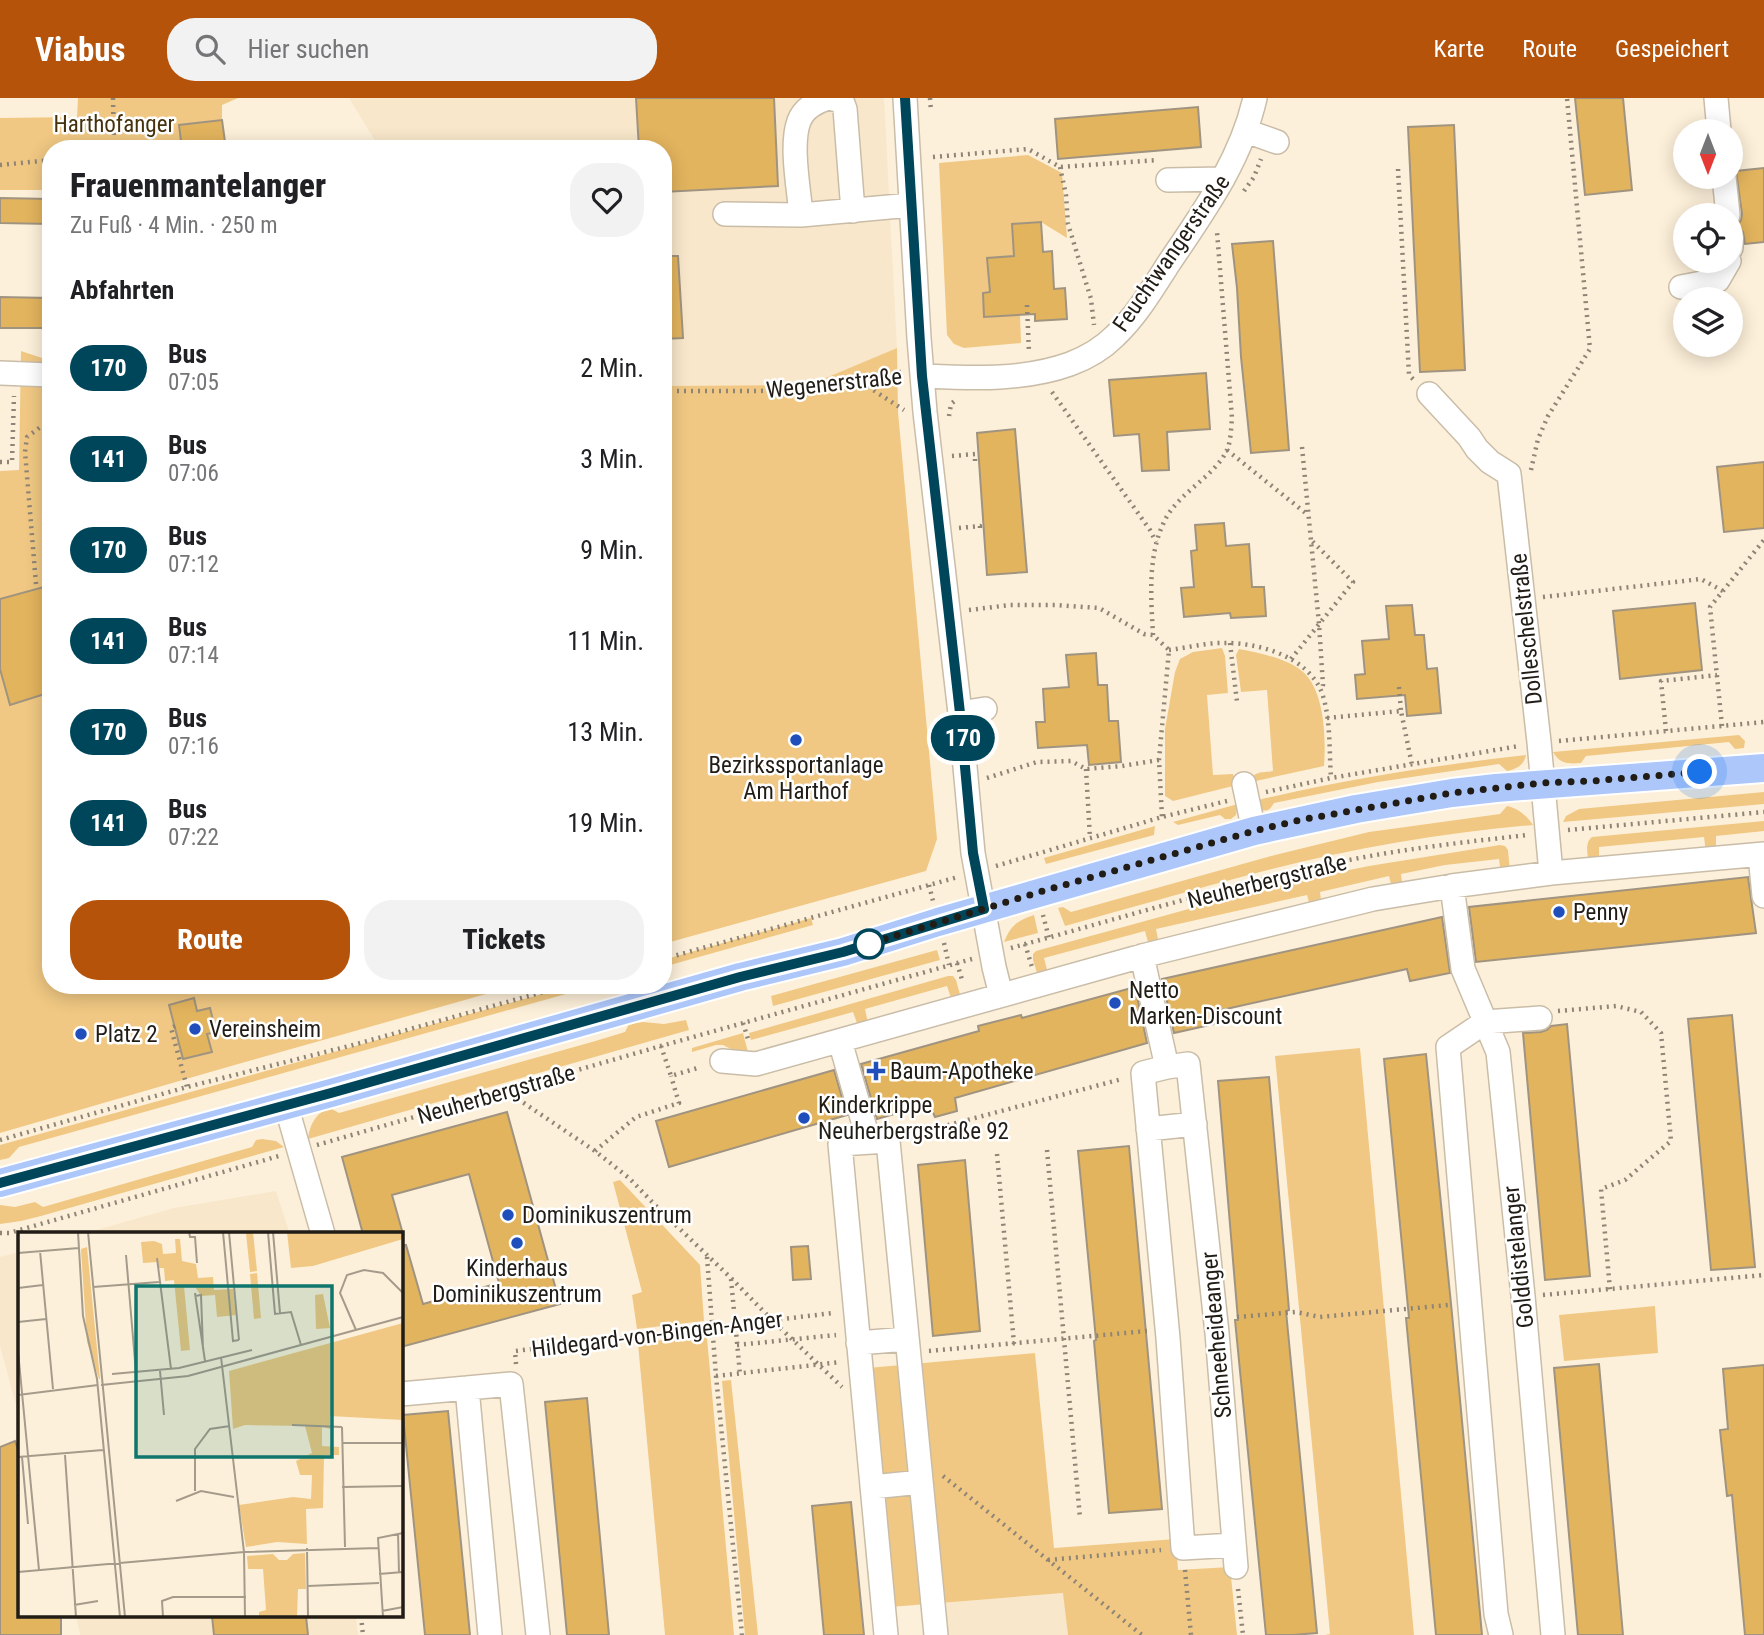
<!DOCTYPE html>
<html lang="de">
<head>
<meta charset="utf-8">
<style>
  :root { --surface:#fff; --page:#f2f2f2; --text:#202124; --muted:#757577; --accent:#b45309 }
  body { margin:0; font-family:"Roboto Condensed",sans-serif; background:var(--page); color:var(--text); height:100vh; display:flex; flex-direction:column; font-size:26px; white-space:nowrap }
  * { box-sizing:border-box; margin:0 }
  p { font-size:23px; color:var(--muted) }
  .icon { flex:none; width:38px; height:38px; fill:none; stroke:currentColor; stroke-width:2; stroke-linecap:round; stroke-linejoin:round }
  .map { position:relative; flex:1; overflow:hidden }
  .details { position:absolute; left:42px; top:42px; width:630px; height:854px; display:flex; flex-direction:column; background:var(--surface); border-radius:28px; box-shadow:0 4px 18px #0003 }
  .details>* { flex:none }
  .badge { padding:0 14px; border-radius:23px; font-size:24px; line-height:46px }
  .needle { width:46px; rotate:180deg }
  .tools { position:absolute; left:1673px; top:21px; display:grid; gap:14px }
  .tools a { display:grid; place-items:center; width:70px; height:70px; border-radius:50%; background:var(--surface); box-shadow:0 4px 18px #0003; font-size:35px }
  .you { position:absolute; width:35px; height:35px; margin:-18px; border:5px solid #fff; border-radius:50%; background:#1a73e8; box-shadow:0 0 0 10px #1a73e833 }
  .map>.badge { position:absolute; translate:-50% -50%; box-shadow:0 0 0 4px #fff }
  h2 { padding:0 28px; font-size:26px; line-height:63px }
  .round { display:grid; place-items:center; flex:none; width:74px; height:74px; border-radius:28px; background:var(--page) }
  .summary { display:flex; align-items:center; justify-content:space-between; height:119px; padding:0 28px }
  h1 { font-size:33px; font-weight:800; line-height:52px }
  .primary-button { display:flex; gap:14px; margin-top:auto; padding:14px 28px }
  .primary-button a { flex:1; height:80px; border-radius:28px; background:var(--accent); color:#fff; font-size:28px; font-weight:800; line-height:80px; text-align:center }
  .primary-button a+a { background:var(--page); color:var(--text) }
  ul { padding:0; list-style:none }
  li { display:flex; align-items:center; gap:21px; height:91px; padding:0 28px }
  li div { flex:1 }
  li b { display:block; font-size:26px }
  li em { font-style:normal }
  li .badge { min-width:77px; font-weight:700; text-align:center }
  header { display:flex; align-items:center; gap:42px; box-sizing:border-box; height:98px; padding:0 35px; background:var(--accent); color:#fff }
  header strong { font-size:33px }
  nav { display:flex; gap:38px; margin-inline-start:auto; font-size:24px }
  .search { width:490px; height:63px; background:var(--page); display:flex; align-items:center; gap:18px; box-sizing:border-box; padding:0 24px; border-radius:28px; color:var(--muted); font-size:26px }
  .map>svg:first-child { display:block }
  .built { fill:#f8e7ca }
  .green { fill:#f0c883 }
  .building { fill:#e3b45e; stroke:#a09480; stroke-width:2 }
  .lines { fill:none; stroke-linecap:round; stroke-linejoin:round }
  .minor-casing { stroke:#cabda8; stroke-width:26 }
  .major-casing { stroke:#fff; stroke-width:32 }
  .path { stroke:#8e8576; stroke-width:4.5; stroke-dasharray:2 5; stroke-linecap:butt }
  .minor { stroke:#fff; stroke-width:23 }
  .major { stroke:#adc7fa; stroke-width:28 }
  .line-casing { stroke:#fff; stroke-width:16 }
  .line { stroke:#00465a; stroke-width:10 }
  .walk { stroke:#211c15; stroke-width:7; stroke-dasharray:0 12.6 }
  .poi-dot { fill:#204fbc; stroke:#fff; stroke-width:2.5 }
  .stop-dot { fill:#fff; stroke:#00465a; stroke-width:3.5 }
  .labels { text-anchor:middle; stroke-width:5; stroke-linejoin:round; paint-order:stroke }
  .park-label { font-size:23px; fill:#46330d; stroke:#fff }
  .street-label { font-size:23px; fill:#211c15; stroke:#fff }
  .poi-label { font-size:23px; fill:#211c15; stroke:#fff; text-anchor:start }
  .inset-road { fill:none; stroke:#a59b8b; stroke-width:2 }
  .view { fill:#0f766e; fill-opacity:0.15; stroke:#0f766e; stroke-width:3.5 }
  .inset-edge { fill:none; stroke:#211c15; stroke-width:3.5 }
</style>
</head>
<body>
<header>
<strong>Viabus</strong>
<div class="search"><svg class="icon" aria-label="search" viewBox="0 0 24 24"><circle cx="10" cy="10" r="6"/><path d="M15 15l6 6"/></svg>Hier suchen</div>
<nav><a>Karte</a><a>Route</a><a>Gespeichert</a></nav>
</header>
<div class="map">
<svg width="1764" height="1537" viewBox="0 0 1764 1537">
  <rect width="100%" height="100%" fill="#fdf0da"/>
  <!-- built -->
  <path class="built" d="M349,0h535l13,250 -81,34 -27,3 -126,1v-237h-283z
    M276,1093l14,43h-208l92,-26z
    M19,1154v164l-19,-70v-89z
    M1064,1495l4,42h-126l-3,-32z
    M76,1518h280l2,19h-278z"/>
  <!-- green -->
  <path class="green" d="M78,0h160l-16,7v15l-43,5 3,24h-131v41h-51v-72l77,-1z
    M1028,57l34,18 5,65 -26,-16 -29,2 2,32 -27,2 3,34 -7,1 1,23 36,-1 1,28 -57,5 -10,-4 -7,-9 -8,-172z
    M897,250l1,64 39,427 -11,32 -263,73v-558l126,-1 27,-3z
    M21,253l30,10v624h467l-287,81 -231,67v-662l19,-1z
    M1222,550l3,8 3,37 -21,2 6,80 20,-1 4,11 -64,16 -8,-5v-67l10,-57 5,-13 13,-7z
    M1239,551c20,4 47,9 63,22 23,19 24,68 22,95l-73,16c2,-12 12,-9 22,-11l-6,-81 -26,2 -5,-37z
    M1739,637l6,6 -1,7 -9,1 -6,-7 -143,14 -5,7c-13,1 -21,1 -28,-11z
    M1526,657c-2,10 -9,14 -19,16l-8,-7 -121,18 -104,21c-4,6 -5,9 -13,7l-3,-10c89,-21 178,-35 268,-45z
    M1764,694v12l-201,18 3,-6 13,-7z
    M1238,706l-2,11 -5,4h-6l-5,-4 -42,10 -5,-3z
    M1507,708c12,3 19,9 26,19 -92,8 -184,24 -273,47 -65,17 -130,36 -195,54l-7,-18 5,-1 8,5 204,-57 94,-23 131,-18z
    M1764,723v10l-48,5v15l-10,1 -2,-15 -105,10v17l-10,1c-1,-9 -5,-22 3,-28z
    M1155,728l-1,9 -108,29 -2,-6z
    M1500,747l5,1 3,4 2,22 -9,3 -2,-16 -54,6 -44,9 2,16 -10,2 -4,-16 -69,16 2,16 -11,2 -4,-15 -151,34 3,15 -10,2 -4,-15 -101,27 4,15 -10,3 -5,-16v-6l3,-3 229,-63 45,-10 59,-12z
    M1034,817l4,18 -34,9c7,-17 13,-21 30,-27z
    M811,820l2,7 -150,42v-7z
    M937,852l3,10 -167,46 -2,-10z
    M948,878h5l3,4 5,18 -9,3 -5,-15 -82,23 3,14 -10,3 -5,-14 -102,28 -2,-7z
    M574,887h24l-579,162 -10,11 -9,2v-15z
    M686,922l3,10 -381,109c2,-14 7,-26 22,-31l9,5 253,-71 33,-10 4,-8 14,-2 21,2z
    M743,935l5,19 -13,-1 -12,-6h-7l-24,7v-4z
    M1360,950l54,587h-89l5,-1 -55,-578z
    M262,1041l14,2 8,6 -243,69 -20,5 -21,3v-19l15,2 20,-5 8,5 209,-60 4,-7z
    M620,1082l80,85 4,56 -67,8 -5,-34 10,-3 -29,-110z
    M1655,1208l3,47 -94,8 -5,-46z
    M704,1235l3,5 27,297h-69l-27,-291z
    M1035,1255l19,195 122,-9 2,31 52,-3 7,68h-169l-5,-42 -173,14 -22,-239z
    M731,1282l27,255h-13l-23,-254z"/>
  <!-- building -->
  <path class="building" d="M636,0h138l4,88 -115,6v-43h-24z
    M1575,0h48l9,92 -47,5z
    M1198,9l3,40 -143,12 -3,-40z
    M222,22l4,29h-44l-3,-24z
    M1454,27l11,245 -45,2 -12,-245z
    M1764,70v74l-19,2 -2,-12 -6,-6 4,-6 1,-6 -6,-43z
    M0,100l51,1v25l-51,-1z
    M1041,124l2,30 9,-1 2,38 11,-1 2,31 -32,2v-7l-51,3 -1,-24 7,-1 -3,-34 27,-2 -2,-32z
    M1273,143l16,209 -38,3 -10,-96 -4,-69 -5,-44z
    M663,158h15l5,82 -20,1z
    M0,199l51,1v30h-51z
    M1206,275l4,56 -43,3 2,38 -27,1 -3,-37 -25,2 -5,-56z
    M1015,331l12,143 -40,3 -10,-142z
    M1764,364v66l-40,4 -7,-65z
    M1224,425l2,23 23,-2 3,43h12l2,29 -35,2 -1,-5 -46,4 -3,-29 13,-1 -3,-36 6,-1 -2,-25z
    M51,487v107l-41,13 -10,-36v-70z
    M1695,505l7,67 -82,9 -7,-68z
    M1412,507l3,30h9l3,34 10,-1 4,45 -34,3 -2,-21 -48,4 -2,-24 10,-1 -3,-33 27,-2 -3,-33z
    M1096,555l2,32h9l2,36h9l3,41 -32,3 -2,-20 -49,3 -2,-26h9l-2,-33 26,-2 -3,-32z
    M1748,779l8,56 -280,29 -7,-55z
    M1442,819l8,56 -40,8 -3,-12 -190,42 2,12 -45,10 -12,-54z
    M1135,889l12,56 -192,55 2,13 -22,6 -6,-13 -52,15 -16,-55 118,-33 -1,-5 43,-11 1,3z
    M194,900l3,13 13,-3 6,24 -9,2 5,18 -29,7 -14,-54z
    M1732,917l23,252 -44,3 -23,-251z
    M1567,926l23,252 -45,4 -22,-247 18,-1 6,-2 4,-4z
    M1426,956l26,260 30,321h-46l-30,-317h3l-25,-259z
    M834,972l13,45 -178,52 -13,-46z
    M1269,979l20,233 -3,1 31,322 -24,2h-27l-31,-315h3l-20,-239z
    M507,1014l53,192 -159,43v-101l5,-1 17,59 76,-21 -30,-109 -77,21 11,39h-40l-21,-77z
    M1129,1048l33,363 -53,4 -15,-172 2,-1 -18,-189z
    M965,1062l15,171 -47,5 -15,-171z
    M808,1148l3,33 -18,1 -2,-33z
    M1599,1266l8,90 16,181h-45l-24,-267z
    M1764,1267v270h-19l-13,-140 -5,1 -7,-66 8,-1 -5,-60z
    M587,1300l22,237h-42l-22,-233z
    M448,1313l22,224h-45l-22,-220z
    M15,1343l4,11v164h42v19h-61v-188z
    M851,1404l13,133h-40l-12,-129z
    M212,1518h94l2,19h-94z"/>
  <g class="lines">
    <defs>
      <path id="minor" d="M829,0l13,3 3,8 8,102
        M905,0l14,240 6,74 35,301 13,140 21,114 7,28
        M1716,0l3,33
        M1246,33l31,11
        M1724,79l4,38
        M1168,82l55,-1
        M725,116l76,1 110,-10
        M801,117c-2,-26 -11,-70 -2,-94 5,-13 16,-19 29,-23
        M1731,140v10
        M1681,189l37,-7 11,-19
        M0,275l51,2
        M922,278c49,2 101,5 148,-12 16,-6 33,-16 45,-28 22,-21 38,-48 54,-73 35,-52 72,-103 86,-165
        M1429,296l40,43 8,12 13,13 19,12 30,268 12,131
        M960,615l25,-4
        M1244,686l10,47
        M1760,757l4,41
        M1452,788l11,83 35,83 25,244 30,339
        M1142,858l25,111 21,-3 29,269 19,234
        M840,943l29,101
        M722,963l34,3 386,-108 231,-57 79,-13 99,-13 213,-19
        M1167,969l-24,6 25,265 15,210 51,-3
        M286,1007l37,129
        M1148,1031l47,-5
        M858,1245l49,-4
        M467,1290l23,247
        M401,1296l110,-10 27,251
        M872,1389l49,-5
        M886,1537l-46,-491 48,-3 48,494
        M1501,1537l-5,-21 -48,-567 37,-25 55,-4"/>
      <path id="major" d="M0,1085l331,-90 409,-116 103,-25 95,-30 316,-91 102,-22 96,-16 44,-5 268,-20"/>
    </defs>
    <!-- minor casing -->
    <use href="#minor" class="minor-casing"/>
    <!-- major casing -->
    <use href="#major" class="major-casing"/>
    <!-- path -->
    <path class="path" d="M113,0l1,51
      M930,0l1,13
      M933,59l95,-8 32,18 98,-7
      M0,67l51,-5
      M1060,69l6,28 2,29 23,75 3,26
      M1398,71l11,206 5,5
      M1244,93l10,-14 7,-18
      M1027,207l2,48
      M856,281l48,31
      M663,293h96l62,-3 45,-12 36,-4
      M1052,294l98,138 6,12
      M949,318l2,-12 6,-5
      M1302,349l17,177 4,61 -1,5
      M1227,352l81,65
      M952,358l23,-2v8
      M0,364h12l2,-66
      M1531,372l7,-31 10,-23 42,-67 -23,-251
      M959,430l21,-2v7
      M36,486l-11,-132 2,-15 24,-18
      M1543,499l158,-18 22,12
      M969,512l41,-5h45l44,3 45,26 9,1 16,15 -10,110 3,57
      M1153,537c-2,-39 -6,-81 13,-117 15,-27 49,-42 61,-68 4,-9 4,-22 5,-32l-15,-186
      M1230,545l7,59
      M1169,552c17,-2 35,-7 53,-7 35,-1 86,13 100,50 9,26 7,58 9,85
      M1291,561l62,-77 -42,-42
      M1399,589l2,24
      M1327,620l74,-7 11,54
      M1722,628l-12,-119 54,-67
      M1666,633l-5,-50 56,-6
      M1559,643l205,-19
      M1086,671l4,69
      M987,680l50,-16 34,-1 15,8 36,-3 37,-6
      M1266,694l65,-14 188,-32
      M1568,732l196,-18
      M996,768l166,-49 65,-16
      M929,787l4,16
      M1043,817l6,23
      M944,845l5,22
      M1025,846l7,23
      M1011,850c109,-30 218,-63 328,-86 62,-13 126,-20 189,-27
      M663,861l295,-82
      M957,865l6,20
      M1558,913l58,-5 25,6 20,21 10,108 -46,39 -24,9 9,101
      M743,925l6,19
      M175,928l-4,2 16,59
      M661,948l10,30 30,-9
      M506,993l89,60 34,27 31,32 71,68 41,42 70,67
      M907,1038l215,-57
      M0,1042l187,-53 166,-42 215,-60
      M317,1047l344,-99 311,-87
      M1047,1052l33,368
      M595,1053l41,-34 43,-14 -8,-27
      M997,1056l17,190
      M0,1135h9l270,-77
      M707,1159l9,119 26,259
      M731,1181l9,95
      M1543,1197l221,-20
      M1237,1219l59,-5 24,5 128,-12
      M737,1247l99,-10
      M929,1253l218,-20
      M516,1266l-1,-13 318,-38
      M716,1278l125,-14
      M943,1378l199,159
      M1048,1462l113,-10
      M1185,1472l6,65
      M1238,1491l5,46
      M361,1518l2,19"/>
    <!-- minor -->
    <use href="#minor" class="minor"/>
    <!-- major -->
    <use href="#major" class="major"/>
  </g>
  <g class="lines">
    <defs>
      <path id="line" d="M0,1085l331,-90 409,-116 103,-25 141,-43 -11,-56 -13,-140 -38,-337 -17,-278"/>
    </defs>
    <!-- line casing -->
    <use href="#line" class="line-casing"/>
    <!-- line -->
    <use href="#line" class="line"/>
    <!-- walk -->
    <path class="walk" d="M869,846l-4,1 171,-52 218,-62 46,-11 152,-27 90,-10 50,-2 108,-9"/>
  </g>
  <!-- markers -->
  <g class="poi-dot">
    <circle cx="796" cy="642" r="7"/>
    <circle cx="1559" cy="814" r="7"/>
    <circle cx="1115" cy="905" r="7"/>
    <circle cx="195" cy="931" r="7"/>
    <circle cx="81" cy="936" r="7"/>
    <path d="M872.5 962.5h7v7h7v7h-7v7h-7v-7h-7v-7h7z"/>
    <circle cx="804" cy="1020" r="7"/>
    <circle cx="508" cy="1117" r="7"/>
    <circle cx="517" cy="1145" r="7"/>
  </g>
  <circle class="stop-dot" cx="869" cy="846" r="14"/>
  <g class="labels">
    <!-- park labels -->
    <g class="park-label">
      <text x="114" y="34">Harthofanger</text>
    </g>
    <!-- street labels -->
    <g class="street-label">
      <text transform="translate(1171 155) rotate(-55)" y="8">Feuchtwangerstraße</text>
      <text transform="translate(834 285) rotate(-6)" y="8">Wegenerstraße</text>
      <text transform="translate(1526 531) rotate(-96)" y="8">Dolleschelstraße</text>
      <text transform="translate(1267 783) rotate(-14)" y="8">Neuherbergstraße</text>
      <text transform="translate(496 996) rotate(-16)" y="8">Neuherbergstraße</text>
      <text transform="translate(1518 1159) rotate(-96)" y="8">Golddistelanger</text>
      <text transform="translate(657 1236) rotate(-7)" y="8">Hildegard-von-Bingen-Anger</text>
      <text transform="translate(1216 1237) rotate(-95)" y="8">Schneeheideanger</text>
    </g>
    <!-- poi labels -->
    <g class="poi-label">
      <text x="796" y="675" text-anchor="middle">Bezirkssportanlage<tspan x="796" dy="26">Am Harthof</tspan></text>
      <text x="1573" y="822">Penny</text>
      <text x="1129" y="900">Netto<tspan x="1129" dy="26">Marken-Discount</tspan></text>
      <text x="209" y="939">Vereinsheim</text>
      <text x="95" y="944">Platz 2</text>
      <text x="890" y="981">Baum-Apotheke</text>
      <text x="818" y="1015">Kinderkrippe<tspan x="818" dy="26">Neuherbergstraße 92</tspan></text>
      <text x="522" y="1125">Dominikuszentrum</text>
      <text x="517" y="1178" text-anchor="middle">Kinderhaus<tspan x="517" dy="26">Dominikuszentrum</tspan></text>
    </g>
  </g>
  <!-- overview -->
  <g transform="translate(18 1134)">
    <rect width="385" height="385" fill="#fdf0da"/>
    <path d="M235,0l4,39 -7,1 -4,-39zM269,0h116v7l-90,27 -22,2zM157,7h5l2,22 14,3 2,14 15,-1 1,13 19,-1 3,26 -19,2 -2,-22 -14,1 -7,-11 -10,1 6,64 -9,1 -7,-71 -9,1 -1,-13h-6v-6l-15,1 -2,-21 13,-1 8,3 1,10 13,-1zM69,15l13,132h-1l-12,-37 -6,-93zM239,41l4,45 -7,1 -4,-45zM305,62l7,34 -14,1 -1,-34zM385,91v97l-73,-4v13l-8,-2v19l17,1v8h-15l-1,53 -17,1 1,35 -30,-2 -31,5 -7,-42 54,-8 18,2 1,-24h-12l-4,-14 16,-8 -7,-27 -60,-1 -12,4 -4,-58zM287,321l1,36h-8l-1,28h-38v-5l7,-2 -3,-41h-15l-1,-13 26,-2 6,6h8l6,-6z" fill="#f0c883"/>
    <path class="inset-road" d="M60,0l5,84 14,63 23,238M70,0l37,385M171,0l1,5h5l2,26M205,0l10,109 6,-1M211,0l10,108M250,0l7,82 16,-2 10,33M255,0l7,81M22,19l13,138M0,21l61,-5M108,23l10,118M139,26l14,111M75,55l66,-5M0,56l25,-3M177,61l10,68M177,64l6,-1 2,54M0,90l28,-3M338,98l-16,-37 7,-18 17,-5 19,3 20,20M0,119l21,219M203,125l23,195 1,65M142,139l4,44M94,142l67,-6 73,-18M83,153l87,-9 215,-59M0,163l80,-10M274,193l50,2M324,195l3,120M324,211h61M47,223l11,162M0,225l85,-7M4,225l6,67M324,255l61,-1M177,259v-42l15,-20 20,-3M158,269l25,-10 33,6M380,301l1,40M289,316l1,69M0,340l226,-20 134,-4M361,342l24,-2M290,354l71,-3M56,373l24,-4M364,379l21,-4M145,385l-1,-16 11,-4h73M365,385l-5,-79 25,-5"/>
    <path class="view" d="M118,54h196v171h-196z"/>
    <rect width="385" height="385" class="inset-edge"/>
  </g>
</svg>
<div class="tools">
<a><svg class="needle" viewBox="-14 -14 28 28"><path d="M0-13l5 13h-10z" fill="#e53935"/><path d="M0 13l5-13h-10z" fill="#757577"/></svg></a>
<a><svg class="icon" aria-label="locate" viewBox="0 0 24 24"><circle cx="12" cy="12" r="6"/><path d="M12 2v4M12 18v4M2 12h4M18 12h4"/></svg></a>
<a><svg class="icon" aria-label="layers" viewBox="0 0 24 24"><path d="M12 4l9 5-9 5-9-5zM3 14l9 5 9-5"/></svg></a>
</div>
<div class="you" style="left:1700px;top:674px"></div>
<b class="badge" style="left:963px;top:640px;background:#00465a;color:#fff">170</b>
<section class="details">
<div class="summary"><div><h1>Frauenmantelanger</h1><p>Zu Fuß · 4 Min. · 250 m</p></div><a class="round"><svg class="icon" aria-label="heart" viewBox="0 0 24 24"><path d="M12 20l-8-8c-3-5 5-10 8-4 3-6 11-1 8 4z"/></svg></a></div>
<h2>Abfahrten</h2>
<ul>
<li><span class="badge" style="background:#00465a;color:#fff">170</span><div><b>Bus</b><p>07:05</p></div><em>2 Min.</em></li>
<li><span class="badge" style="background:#00465a;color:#fff">141</span><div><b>Bus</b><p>07:06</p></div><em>3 Min.</em></li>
<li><span class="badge" style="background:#00465a;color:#fff">170</span><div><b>Bus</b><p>07:12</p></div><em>9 Min.</em></li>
<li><span class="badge" style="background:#00465a;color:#fff">141</span><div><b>Bus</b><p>07:14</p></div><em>11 Min.</em></li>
<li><span class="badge" style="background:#00465a;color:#fff">170</span><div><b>Bus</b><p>07:16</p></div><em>13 Min.</em></li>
<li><span class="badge" style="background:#00465a;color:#fff">141</span><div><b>Bus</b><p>07:22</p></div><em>19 Min.</em></li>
</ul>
<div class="primary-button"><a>Route</a><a>Tickets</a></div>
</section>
</div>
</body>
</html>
